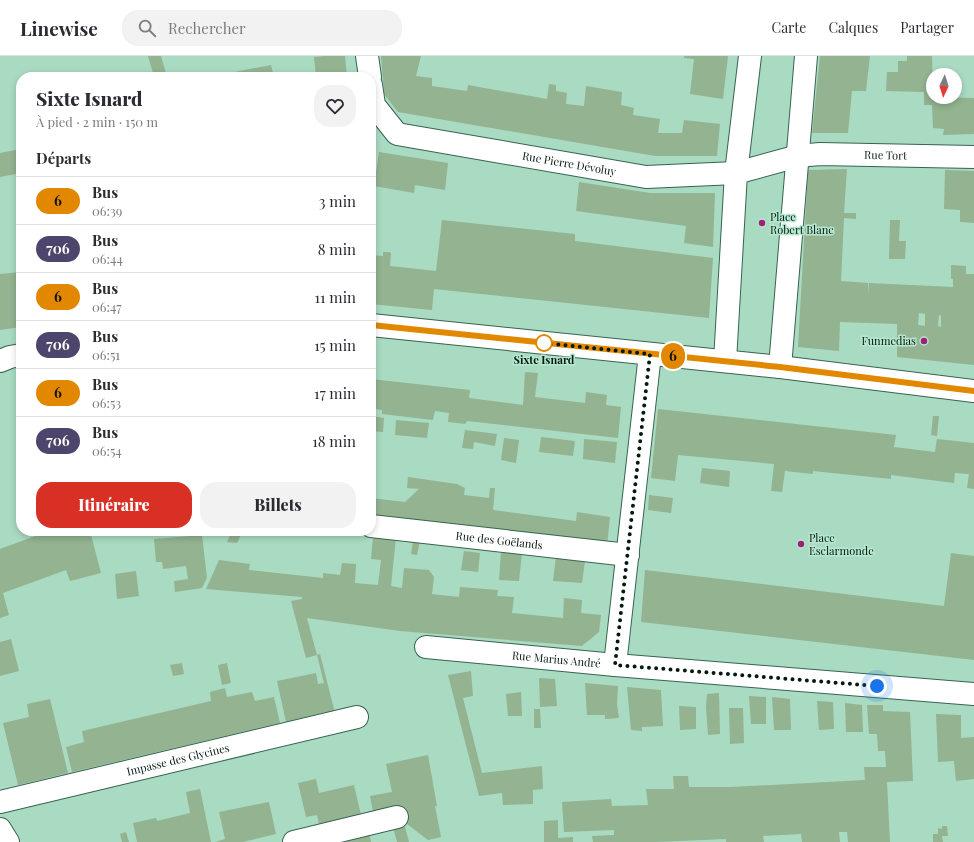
<!DOCTYPE html>
<html lang="fr">
<head>
<meta charset="utf-8">
<style>
  :root { --surface:#fff; --page:#f2f2f3; --text:#2b2b33; --muted:#7c7c81; --line:#e1e1e2; --accent:#d93025 }
  body { margin:0; font-family:"Playfair Display",serif; background:var(--page); color:var(--text); height:100vh; display:flex; flex-direction:column; font-size:15px; white-space:nowrap }
  * { box-sizing:border-box; margin:0 }
  p { font-size:13px; color:var(--muted) }
  .icon { flex:none; width:22px; height:22px; fill:none; stroke:currentColor; stroke-width:2; stroke-linecap:round; stroke-linejoin:round }
  .map { position:relative; flex:1; overflow:hidden }
  .details { position:absolute; left:16px; top:16px; width:360px; height:464px; display:flex; flex-direction:column; background:var(--surface); border-radius:16px; box-shadow:0 2px 6px #0003 }
  .details>* { flex:none }
  .badge { padding:0 8px; border-radius:13px; font-size:14px; line-height:26px }
  .needle { width:26px; rotate:184deg }
  .tools { position:absolute; left:926px; top:12px; display:grid; gap:8px }
  .tools a { display:grid; place-items:center; width:36px; height:36px; border-radius:50%; background:var(--surface); box-shadow:0 2px 6px #0003; font-size:20px }
  .you { position:absolute; width:20px; height:20px; margin:-10px; border:3px solid #fff; border-radius:50%; background:#1a73e8; box-shadow:0 0 0 6px #1a73e833 }
  .map>.badge { position:absolute; translate:-50% -50%; box-shadow:0 0 0 2px #fff }
  h2 { padding:0 20px; font-size:15px; line-height:36px }
  .round { display:grid; place-items:center; flex:none; width:42px; height:42px; border-radius:16px; background:var(--page) }
  .head { display:flex; align-items:center; justify-content:space-between; height:68px; padding:0 20px }
  h1 { font-size:19px; font-weight:800; line-height:30px }
  .button { display:flex; gap:8px; margin-top:auto; padding:8px 20px }
  .button a { flex:1; height:46px; border-radius:16px; background:var(--accent); color:#fff; font-size:16px; font-weight:800; line-height:46px; text-align:center }
  .button a+a { background:var(--page); color:var(--text) }
  ul { padding:0; list-style:none }
  li { display:flex; align-items:center; gap:12px; height:48px; padding:0 20px; border-top:1px solid var(--line) }
  li div { flex:1 }
  li b { display:block; font-size:15px }
  li em { font-style:normal }
  li .badge { min-width:44px; font-weight:700; text-align:center }
  header { display:flex; align-items:center; gap:24px; box-sizing:border-box; height:56px; padding:0 20px; background:var(--surface); border-bottom:1px solid var(--line) }
  header strong { font-size:19px }
  nav { display:flex; gap:22px; margin-inline-start:auto; font-size:14px }
  .search { width:280px; height:36px; background:var(--page); display:flex; align-items:center; gap:10px; box-sizing:border-box; padding:0 14px; border-radius:16px; color:var(--muted); font-size:15px }
  .map>svg:first-child { display:block }
  .building { fill:#93b391; fill-rule:evenodd }
  .lines { fill:none; stroke-linecap:round; stroke-linejoin:round }
  .minor-casing { stroke:#376450; stroke-width:24 }
  .minor { stroke:#fff; stroke-width:22 }
  .line-casing { stroke:#fff; stroke-width:9 }
  .line { stroke:#e18800; stroke-width:6 }
  .walk { stroke:#061911; stroke-width:4; stroke-dasharray:0 7.2 }
  .poi-dot { fill:#9d2177; stroke:#b6e7cf; stroke-width:1.5 }
  .stop-dot { fill:#fff; stroke:#e18800; stroke-width:2 }
  .labels { text-anchor:middle; stroke-width:3; stroke-linejoin:round; paint-order:stroke }
  .street-label { font-size:11px; fill:#061911; stroke:#b6e7cf }
  .poi-label { font-size:11px; fill:#061911; stroke:#b6e7cf; text-anchor:start }
  .stop-label { font-size:11px; font-weight:bold; fill:#061911; stroke:#b6e7cf }
</style>
</head>
<body>
<header>
<strong>Linewise</strong>
<div class="search"><svg class="icon" aria-label="search" viewBox="0 0 24 24"><circle cx="10" cy="10" r="6"/><path d="M15 15l6 6"/></svg>Rechercher</div>
<nav><a>Carte</a><a>Calques</a><a>Partager</a></nav>
</header>
<div class="map">
<svg width="974" height="786" viewBox="0 0 974 786">
  <rect width="100%" height="100%" fill="#a9dac2"/>
  <!-- building -->
  <path class="building" d="M148,0h13l6,21h-13z
    M324,0h21l2,21h-31l-2,-20z
    M381,0h40l-5,20 16,2v8l35,5 1,-6 79,14 2,-15 7,1v6l11,2 -1,11 18,2 2,-20 36,6 -1,13 13,3 -1,7 27,4 -2,14h24l2,-13 36,4 -3,32h-62l-257,-44 -14,-18z
    M684,0h44l-5,43 -33,-5 4,-35 -10,-1z
    M820,0h50l-4,35h-14l-4,42h-36z
    M907,0h25l1,41 41,1v36l-31,1 1,-6 -11,-1 -1,-23h-8v-13l-38,-1 1,-19h11v-11h9z
    M271,9l3,12h-74v-1l24,-2z
    M21,93v24l-21,4v-24z
    M379,96l69,11 -3,27 -30,-5 -1,8 -40,-7z
    M847,113l-3,44h12v6l-12,-1 -3,63 27,2v11l1,-11 84,4v-8h-2v-14l15,1v8h8v91l-77,-8v-33l-57,-2 -1,29 -41,-4 10,-177zM919,257l6,1v12l-7,-1zM939,259l2,1v11l-3,-1z
    M945,114l29,1v52l-14,-1v-12l-16,-1z
    M579,126l71,11h65l-2,54 -29,-4 2,-17 -110,-15z
    M442,164l133,14v7l138,17 -4,60 -275,-29 -2,21 -61,-6v-49l12,1v-4h6l2,1 -1,13 46,5z
    M890,164h10l-1,21h7l-1,18h-16z
    M21,216v55l-21,3v-56z
    M525,316l13,1 -3,24 50,6 1,-11 21,3 -1,10 15,2 -3,31 -151,-17 -2,3 -17,-2 1,-9 -14,-2 -2,9 -51,-6v-4l-11,-2v-29l99,11 -1,8 54,7z
    M658,353l238,26 -2,12 41,5 2,-13 37,4v46l-7,-1 2,-14 -14,-1 -1,10 -63,-8v4l-78,-8v3l-28,-3 -3,21 -11,-1 3,-27 -96,-9 -3,26 -24,-3z
    M371,360l13,2 -1,14 -12,-1z
    M933,360h6l-2,20 -6,-1z
    M396,364l33,3 -2,15 -32,-3z
    M465,374l32,4 -2,12 -21,-4 -1,7 -11,-1z
    M541,381l34,4 -2,15 -34,-4z
    M504,382l15,2 -3,23 -15,-3z
    M584,383l33,3 -2,21 -32,-4z
    M702,412l28,3 -1,16 -29,-4z
    M408,421l49,7 8,4 -1,7 25,3 1,-10h5l-2,22 83,11 1,-9 33,5 -3,29 -236,-28v-20l34,4 14,-13 -12,-1z
    M649,439l24,3 -2,15 -23,-3z
    M49,475h41l11,42 -31,8 -4,-11 -63,23 6,22 -9,3v-69z
    M232,475h11l-6,12 -10,-1z
    M202,479l5,43 -5,10 -27,4 -1,-11 14,-2 -2,-13 -23,3 -1,-7h-6l-2,-23z
    M373,480l23,2 -5,48 11,2 2,-20 25,2 5,7 -2,17 27,3 1,-10 38,3 -1,6 17,1 -2,16 51,5 1,-20 18,2 -1,13 20,2 -2,17 -17,14 -182,-15 -93,-13 10,37 -11,3 -15,-57 11,-2v-2l-96,-8 13,-29 31,4 -1,6 74,8v-5l17,2 2,-12 14,1 -1,19 23,2 3,-25 -10,-1z
    M413,485h7l-3,14 -6,-1z
    M464,495l16,2 -2,19 -17,-2z
    M501,495l21,2 -3,28 -20,-1z
    M951,497l23,3v104l-333,-38 4,-52 299,36z
    M556,501l29,4 -3,22 -29,-2z
    M136,515l3,25 -22,3 -2,-25z
    M11,583l8,32 -19,5v-34z
    M320,598l15,59 -8,3 -1,-4 -40,10 -9,-41 39,-8 2,11 6,-1 -7,-28z
    M182,607l2,11 -11,2 -3,-11z
    M227,607l4,20 -9,2 -4,-20z
    M471,615l2,25 -10,2 19,75 60,-7 1,23 -10,1v14l-30,1 -1,-12 -23,3 -31,-121z
    M539,622l16,1 2,27 -17,1z
    M585,627l33,3 -1,18 2,14 -14,1v-4h-18z
    M627,631l34,3 2,36 -21,1v4l-11,-1z
    M225,632l2,9 25,-5 3,9 19,-4 6,26 -208,49 -6,-25 18,-5 -2,-11 129,-30 -1,-9z
    M521,636l1,24h-14l-2,-22z
    M719,637l1,41 -12,1 -2,-28 1,-13z
    M749,640l17,1v27h-15z
    M772,641l18,2 1,31h-17z
    M50,643l18,74 -50,12 -15,-62 26,-6 -2,-13z
    M817,645l16,1 1,27 -15,1z
    M845,647l17,2 1,27h-17z
    M867,649h16v6l27,1 3,69 -26,1 3,60h-42l-1,-10h-8l1,10h-38l-1,-8 -38,2 1,6h-38v-3l-70,3h-63l-1,-6 22,-1v-5l-50,2 -2,-30 49,-3 1,7 36,-1 -2,-16h28l-1,-13h15l1,11h42l134,-7 -1,-13h22l-1,-16h-7l-1,-17h-8z
    M679,650l17,1v22l-16,1z
    M729,652h14l1,35 -14,1z
    M534,653h6l1,19h-7z
    M936,658l25,1v23l13,-1v42l-18,2 -2,-20 -16,1z
    M428,699l9,51h-2l6,31 -13,3 -21,-16 -2,-14 -32,2 -3,-16 22,-4 -6,-28z
    M316,723l3,14 35,-8 7,30 -42,9 -2,-9 -11,2 -8,-34z
    M200,733l11,53h-74l-4,-19 23,-5 1,3 33,-8 -4,-21z
    M269,746l7,32 -33,8h-28l10,-3 -6,-27z
    M558,764v18l15,-1v5h-29v-21z
    M942,770h5l1,10h-6l1,6h-10v-8h5v-6l4,1z
    M393,771h12l4,15h-12z
    M368,772l3,14h-25l-2,-8z
    M126,776l3,10h-7l-2,-8z"/>
  <g class="lines">
    <defs>
      <g id="minor">
        <path d="M367,0l3,21"/>
        <path id="s1" d="M371,29l3,20 23,29 249,43 90,-4 62,-17 22,-2 154,3"/>
        <path d="M371,269l409,42 194,24"/>
        <path d="M0,305l10,-4 11,-2"/>
        <path d="M725,305l11,-188 14,-117"/>
        <path d="M780,311l26,-311"/>
        <path id="s2" d="M371,470l257,29"/>
        <path id="s3" d="M426,591l189,18 359,29"/>
        <path d="M615,609l35,-311"/>
        <path id="s4" d="M0,746l357,-85"/>
        <path d="M0,773l8,13"/>
        <path d="M294,786l103,-25"/>
      </g>
    </defs>
    <!-- minor casing -->
    <use href="#minor" class="minor-casing"/>
    <!-- minor -->
    <use href="#minor" class="minor"/>
  </g>
  <g class="lines">
    <defs>
      <path id="line" d="M371,269l409,42 194,24"/>
    </defs>
    <!-- line casing -->
    <use href="#line" class="line-casing"/>
    <!-- line -->
    <use href="#line" class="line"/>
    <!-- walk -->
    <path class="walk" d="M544,287l106,11 -35,311 262,21"/>
  </g>
  <!-- markers -->
  <g class="poi-dot">
    <circle cx="762" cy="167" r="4"/>
    <circle cx="924" cy="285" r="4"/>
    <circle cx="801" cy="488" r="4"/>
  </g>
  <circle class="stop-dot" cx="544" cy="287" r="8"/>
  <g class="labels">
    <!-- street labels -->
    <g class="street-label">
      <text dy="4" stroke="none"><textPath href="#s1" startOffset="552">Rue Tort</textPath></text>
      <text dy="4" stroke="none"><textPath href="#s1" startOffset="232">Rue Pierre Dévoluy</textPath></text>
      <text dy="4" stroke="none"><textPath href="#s2" startOffset="129">Rue des Goëlands</textPath></text>
      <text dy="4" stroke="none"><textPath href="#s3" startOffset="131">Rue Marius André</textPath></text>
      <text dy="4" stroke="none"><textPath href="#s4" startOffset="183">Impasse des Glycines</textPath></text>
    </g>
    <!-- poi labels -->
    <g class="poi-label">
      <text x="770" y="165">Place<tspan x="770" dy="13">Robert Blanc</tspan></text>
      <text x="916" y="289" text-anchor="end">Funmedias</text>
      <text x="809" y="486">Place<tspan x="809" dy="13">Esclarmonde</tspan></text>
    </g>
    <!-- stop labels -->
    <g class="stop-label">
      <text x="544" y="308">Sixte Isnard</text>
    </g>
  </g>
</svg>
<div class="tools">
<a><svg class="needle" viewBox="-14 -14 28 28"><path d="M0-13l5 13h-10z" fill="#e53935"/><path d="M0 13l5-13h-10z" fill="#7c7c81"/></svg></a>
</div>
<div class="you" style="left:877px;top:630px"></div>
<b class="badge" style="left:673px;top:300px;background:#e18800;color:#111">6</b>
<section class="details">
<div class="head"><div><h1>Sixte Isnard</h1><p>À pied · 2 min · 150 m</p></div><a class="round"><svg class="icon" aria-label="heart" viewBox="0 0 24 24"><path d="M12 20l-8-8c-3-5 5-10 8-4 3-6 11-1 8 4z"/></svg></a></div>
<h2>Départs</h2>
<ul>
<li><span class="badge" style="background:#e18800;color:#111">6</span><div><b>Bus</b><p>06:39</p></div><em>3 min</em></li>
<li><span class="badge" style="background:#4e456d;color:#fff">706</span><div><b>Bus</b><p>06:44</p></div><em>8 min</em></li>
<li><span class="badge" style="background:#e18800;color:#111">6</span><div><b>Bus</b><p>06:47</p></div><em>11 min</em></li>
<li><span class="badge" style="background:#4e456d;color:#fff">706</span><div><b>Bus</b><p>06:51</p></div><em>15 min</em></li>
<li><span class="badge" style="background:#e18800;color:#111">6</span><div><b>Bus</b><p>06:53</p></div><em>17 min</em></li>
<li><span class="badge" style="background:#4e456d;color:#fff">706</span><div><b>Bus</b><p>06:54</p></div><em>18 min</em></li>
</ul>
<div class="button"><a>Itinéraire</a><a>Billets</a></div>
</section>
</div>
</body>
</html>
